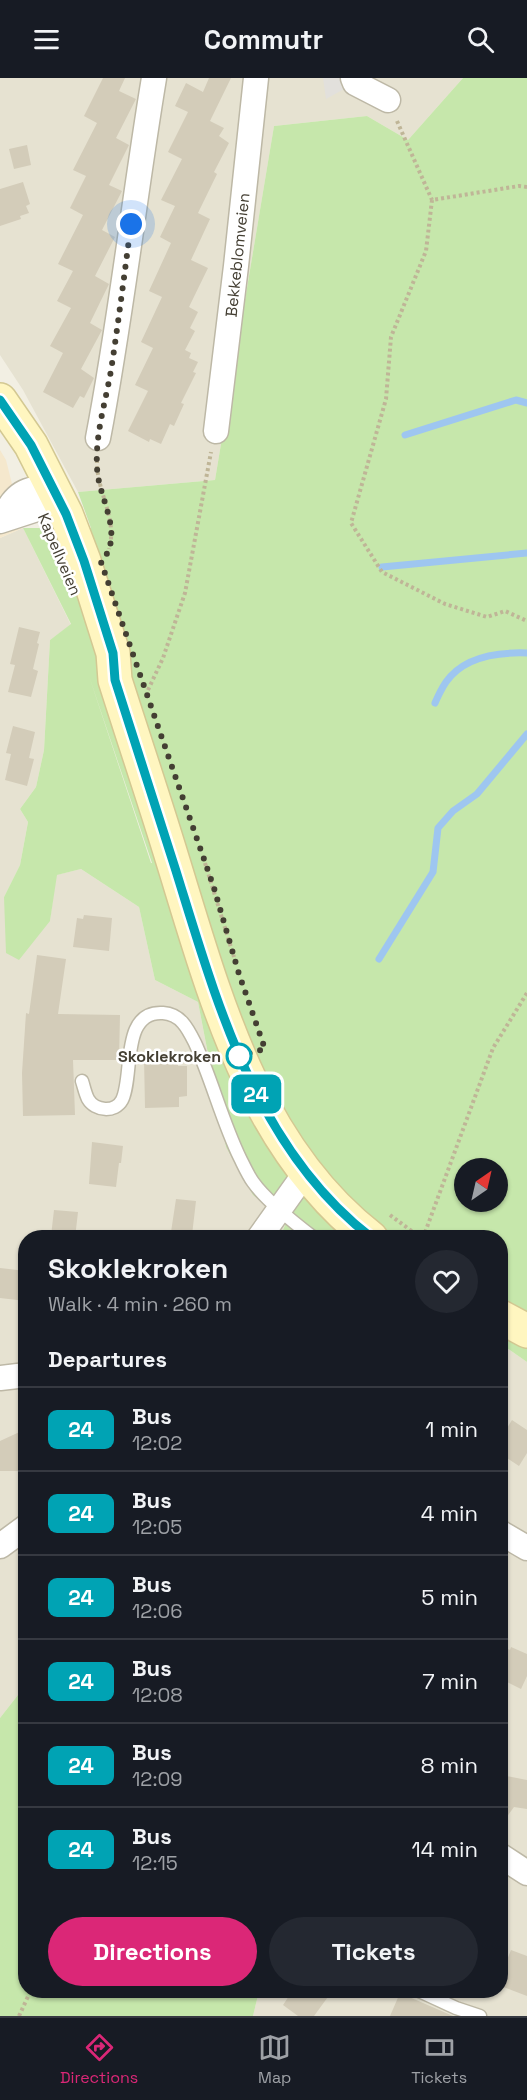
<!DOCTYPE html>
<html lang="en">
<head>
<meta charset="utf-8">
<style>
  :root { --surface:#171b24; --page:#242831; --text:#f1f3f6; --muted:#9ea1a6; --line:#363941; --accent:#db2777 }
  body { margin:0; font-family:"Space Grotesk",sans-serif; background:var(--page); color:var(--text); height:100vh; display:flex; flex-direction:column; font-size:22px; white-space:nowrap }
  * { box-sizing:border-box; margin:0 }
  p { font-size:20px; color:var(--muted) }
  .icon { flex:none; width:33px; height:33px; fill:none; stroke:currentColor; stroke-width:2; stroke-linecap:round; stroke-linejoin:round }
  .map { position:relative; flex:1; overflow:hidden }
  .details { position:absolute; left:18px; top:1152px; width:490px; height:768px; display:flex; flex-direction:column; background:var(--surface); border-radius:24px; box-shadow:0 2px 4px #0004 }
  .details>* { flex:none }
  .badge { padding:0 12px; border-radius:9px; font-size:21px; line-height:39px }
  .needle { width:39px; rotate:34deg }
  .tools { position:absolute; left:454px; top:1080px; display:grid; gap:12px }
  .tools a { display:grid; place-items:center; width:54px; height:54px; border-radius:50%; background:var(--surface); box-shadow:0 2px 4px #0004; font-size:30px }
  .you { position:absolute; width:30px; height:30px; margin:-15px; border:4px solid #fff; border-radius:50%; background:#1a73e8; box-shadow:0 0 0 9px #1a73e833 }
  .map>.badge { position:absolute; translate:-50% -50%; box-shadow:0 0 0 3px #fff }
  h2 { padding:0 30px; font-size:22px; line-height:54px }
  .round { display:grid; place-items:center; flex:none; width:63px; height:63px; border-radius:32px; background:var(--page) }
  .head { display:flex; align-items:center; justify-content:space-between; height:102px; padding:0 30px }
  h1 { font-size:28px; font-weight:600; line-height:45px }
  .cta { display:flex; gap:12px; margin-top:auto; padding:12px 30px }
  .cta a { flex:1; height:69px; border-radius:36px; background:var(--accent); color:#fff; font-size:24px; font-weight:600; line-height:69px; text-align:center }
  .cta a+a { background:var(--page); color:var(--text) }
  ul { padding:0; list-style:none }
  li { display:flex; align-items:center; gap:18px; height:84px; padding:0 30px; border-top:2px solid var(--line) }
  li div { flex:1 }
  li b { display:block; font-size:22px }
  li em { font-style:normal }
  li .badge { min-width:66px; font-weight:700; text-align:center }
  header { display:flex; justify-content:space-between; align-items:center; height:78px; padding:0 30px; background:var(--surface); font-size:27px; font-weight:600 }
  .menu { display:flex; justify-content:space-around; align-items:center; height:84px; border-top:2px solid var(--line); background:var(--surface); font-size:16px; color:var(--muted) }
  .menu a { display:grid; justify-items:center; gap:3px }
  .menu .selected { color:var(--accent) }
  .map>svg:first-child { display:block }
  .residential { fill:#e6e2d1 }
  .commercial { fill:#f5e8cd }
  .green { fill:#c6e7ab; fill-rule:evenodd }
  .parking { fill:#e2e0dc }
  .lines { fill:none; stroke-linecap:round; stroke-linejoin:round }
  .stream { stroke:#9ec6f0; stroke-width:7 }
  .building { fill:#d3ccb9 }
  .lane-casing { stroke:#bdb8a6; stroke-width:15 }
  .street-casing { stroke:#bdb8a6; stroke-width:27 }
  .secondary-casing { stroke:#d3c892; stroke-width:36 }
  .path { stroke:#bfb597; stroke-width:4; stroke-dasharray:3 3; stroke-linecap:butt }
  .lane { stroke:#fff; stroke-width:12 }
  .street { stroke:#fff; stroke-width:24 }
  .secondary { stroke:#fff6c0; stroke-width:33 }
  .line-casing { stroke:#fff; stroke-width:14 }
  .line { stroke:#00a3b4; stroke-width:9 }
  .walk { stroke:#443f33; stroke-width:6; stroke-dasharray:0 10.8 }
  .stop-dot { fill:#fff; stroke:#00a3b4; stroke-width:3 }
  .labels { text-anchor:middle; stroke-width:5; stroke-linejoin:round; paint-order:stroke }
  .street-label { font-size:16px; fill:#443f33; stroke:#fff }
  .stop-label { font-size:16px; font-weight:bold; fill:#443f33; stroke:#fff; text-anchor:end }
</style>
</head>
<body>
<header><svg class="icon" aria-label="menu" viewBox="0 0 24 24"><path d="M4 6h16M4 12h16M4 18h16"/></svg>Commutr<svg class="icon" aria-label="search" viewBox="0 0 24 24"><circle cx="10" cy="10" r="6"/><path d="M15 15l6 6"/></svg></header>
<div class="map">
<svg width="527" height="1938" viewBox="0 0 527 1938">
  <rect width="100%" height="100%" fill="#f2efe3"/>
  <!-- residential -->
  <path class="residential" d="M0,0h463l-55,62 -41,-24 -93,10 -59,354 -137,12 -55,-102 -23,-35z
    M23,450l48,97 -21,15 -6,110 -8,37 -16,22 8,13 -8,43 -16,32 46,24 6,-46 25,-6 58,38 16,73 43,22 28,145 60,76 -6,14 -254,1 -1,448 -25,32v-1180z
    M501,1266l26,18v654h-274l6,-25 242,-1z"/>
  <!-- commercial -->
  <path class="commercial" d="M0,372l6,10 17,68 -23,10z"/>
  <!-- green -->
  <path class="green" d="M463,0h64v1284l-26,-18v-106l-221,-1 6,-14 -33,-28 -27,-48 -28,-145 -43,-22 -16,-73 -58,-38 -24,6 -7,46 -31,39 -13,-7 -2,-56 16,-32 8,-43 -8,-13 16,-22 8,-37 6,-110 21,-16 -48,-96h68l-13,-36 137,-12 59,-354 93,-10 41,24zM89,598l63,187h-1zM465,1090h33v34h-33z
    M25,1608l1,304 233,1 -6,25h-253v-298z"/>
  <!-- parking -->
  <path class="parking" d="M323,0h30l2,5 -29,16z"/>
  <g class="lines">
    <!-- stream -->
    <path class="stream" d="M405,357l111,-35 11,3
      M382,489l145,-14
      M435,625c3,-7 7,-15 11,-21 18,-26 52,-30 81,-29
      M379,881l54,-87 5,-44 15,-17 24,-17 50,-60"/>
  </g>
  <!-- building -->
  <path class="building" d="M103,0h22l-6,13 17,8 -20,39 13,7 -20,40 13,6 -20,39 13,7 -20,39 14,8 -19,39 12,7 -21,39 13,9 -10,20 -4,-2 -7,12 -30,-16 20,-39 -13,-7 21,-38 -14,-7 16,-30 -15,-7 25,-49 -13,-7 16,-32 -13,-6 24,-47 -13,-7z
    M209,0h22l-21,43 14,7 -5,8 10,7 -15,29 3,2 -19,39 12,6 -19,41 17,8 -19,39 9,5 -8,16 5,3 -10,19 6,3 -2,5 9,4 -5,10 3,1 -15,30 3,1 -10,22 -4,-2 -9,20 -11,-5 -1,3 -21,-11 20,-40 -13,-6 18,-37 -12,-6 21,-45 -13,-6 22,-48 -11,-6 15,-31 -14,-6 21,-41 -14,-7 20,-40 -13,-6 11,-23 17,9z
    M27,67l4,20 -17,4 -5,-20z
    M23,104l7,22 -4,2 3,7 -9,3 1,3 -21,7v-37z
    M19,549l21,5 -3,11 2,1 -6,25 5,2 -7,26 -23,-5 7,-27 -5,-1z
    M13,648l22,6 -6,26 5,1 -7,27 -22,-6 6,-26 -5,-1z
    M84,837l28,3 -3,33 -36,-4 4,-29 6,1z
    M37,877l29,4 -8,55 62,1 -1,45h-46l2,55 -52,1 -1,-43 4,-60 3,1z
    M178,978v10h9v30l-8,1v10l-34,1 -1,-51z
    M92,1064l31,4 -2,17h-2l-3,24 -27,-3z
    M176,1121l20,2 -4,34 -21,-3z
    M54,1132l24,2 -3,26 -24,-2z
    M0,1190l26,3v30l-26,-3z
    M512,1342l15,10v23l-8,13 -18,-12v-16z
    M26,1351v42h-26v-30z
    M501,1568l9,4 1,-3 16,7v22l-6,13 -20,-10z
    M501,1697l26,5v29l-13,-2 -13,18z
    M511,1872l16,6v40l-26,-10v-28l6,2z
    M293,1912h40l-19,26h-16l-15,-11z
    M400,1915l53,23h-63z"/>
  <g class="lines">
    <defs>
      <path id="lane" d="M82,1003c2,6 3,12 6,18 7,12 27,14 34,1 12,-23 -2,-90 41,-87 18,1 25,16 32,30 17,37 27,78 45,115 4,8 8,17 13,24 12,17 44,43 61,56
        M417,1912l39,18 24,8"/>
      <path id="street" d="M353,0l2,5 33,17
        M216,353l20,-165 20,-188
        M98,360c23,-119 36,-240 56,-360
        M2,441c15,-27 21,-30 51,-32
        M0,443l40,-13 13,-21
        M259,1160l47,-66
        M0,1300l26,-3
        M501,1455l26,15
        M0,1468l26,-19
        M501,1778l26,17"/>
      <path id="secondary" d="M0,322l31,45 35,69 18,47 29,92 2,27c19,60 39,119 57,178 42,136 81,289 199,380
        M501,1239l26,14"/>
    </defs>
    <!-- lane casing -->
    <use href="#lane" class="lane-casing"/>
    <!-- street casing -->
    <use href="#street" class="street-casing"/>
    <!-- secondary casing -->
    <use href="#secondary" class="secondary-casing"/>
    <!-- path -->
    <path class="path" d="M397,43l35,79
      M527,109l-8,-1 -87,14 -6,51 -35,86 -5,62 -35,124 31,49 63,32 42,13 18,-6 22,10
      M97,382c-1,31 21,59 12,89
      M148,612l15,-32 22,-65 26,-141
      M205,785l29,94
      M390,1137l31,23
      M423,1160l70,-190 34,-55
      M19,1938l12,-26"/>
    <!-- lane -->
    <use href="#lane" class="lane"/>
    <!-- street -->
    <use href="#street" class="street"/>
    <!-- secondary -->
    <use href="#secondary" class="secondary"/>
  </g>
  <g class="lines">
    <defs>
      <path id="line" d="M0,322l31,45 35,69 18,47 29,92 2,27c20,64 41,127 61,191 41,132 80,278 196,367"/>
    </defs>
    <!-- line casing -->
    <use href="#line" class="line-casing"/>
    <!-- line -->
    <use href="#line" class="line"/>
    <!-- walk -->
    <path class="walk" d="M131,146c-6,46 -12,93 -19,140 -5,34 -17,68 -15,103 1,32 29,67 4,95l113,326 25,86 26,75 -26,7"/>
  </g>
  <!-- markers -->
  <circle class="stop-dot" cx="239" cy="978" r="12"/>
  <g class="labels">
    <!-- street labels -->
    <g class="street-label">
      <text transform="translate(237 177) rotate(-84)" y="6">Bekkeblomveien</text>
      <text transform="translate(60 476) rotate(67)" y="6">Kapellveien</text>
    </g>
    <!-- stop labels -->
    <g class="stop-label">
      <text x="221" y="984">Skoklekroken</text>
    </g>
  </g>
</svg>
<div class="tools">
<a><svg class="needle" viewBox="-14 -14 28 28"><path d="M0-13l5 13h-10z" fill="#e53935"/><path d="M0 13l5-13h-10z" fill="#9ea1a6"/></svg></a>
</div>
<div class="you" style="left:131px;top:146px"></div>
<b class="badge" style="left:256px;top:1016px;background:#00a3b4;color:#fff">24</b>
<section class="details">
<div class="head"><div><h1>Skoklekroken</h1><p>Walk · 4 min · 260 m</p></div><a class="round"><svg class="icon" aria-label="heart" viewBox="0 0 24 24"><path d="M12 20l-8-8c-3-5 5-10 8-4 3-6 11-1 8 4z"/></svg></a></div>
<h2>Departures</h2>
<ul>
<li><span class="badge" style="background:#00a3b4;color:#fff">24</span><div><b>Bus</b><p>12:02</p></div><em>1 min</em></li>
<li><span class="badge" style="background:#00a3b4;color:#fff">24</span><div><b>Bus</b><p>12:05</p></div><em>4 min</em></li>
<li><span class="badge" style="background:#00a3b4;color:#fff">24</span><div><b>Bus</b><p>12:06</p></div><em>5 min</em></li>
<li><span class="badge" style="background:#00a3b4;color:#fff">24</span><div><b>Bus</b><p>12:08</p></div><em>7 min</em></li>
<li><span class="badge" style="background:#00a3b4;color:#fff">24</span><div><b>Bus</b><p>12:09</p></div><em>8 min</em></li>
<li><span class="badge" style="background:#00a3b4;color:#fff">24</span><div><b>Bus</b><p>12:15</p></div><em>14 min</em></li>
</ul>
<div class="cta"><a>Directions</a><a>Tickets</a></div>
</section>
</div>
<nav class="menu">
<a class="selected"><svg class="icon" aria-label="directions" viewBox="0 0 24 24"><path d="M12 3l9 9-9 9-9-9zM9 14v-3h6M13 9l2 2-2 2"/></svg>Directions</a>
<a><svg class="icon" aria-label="map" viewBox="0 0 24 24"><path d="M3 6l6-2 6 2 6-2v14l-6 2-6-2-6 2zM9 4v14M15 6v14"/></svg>Map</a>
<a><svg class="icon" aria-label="tickets" viewBox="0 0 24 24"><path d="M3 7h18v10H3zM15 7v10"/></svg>Tickets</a>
</nav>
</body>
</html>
